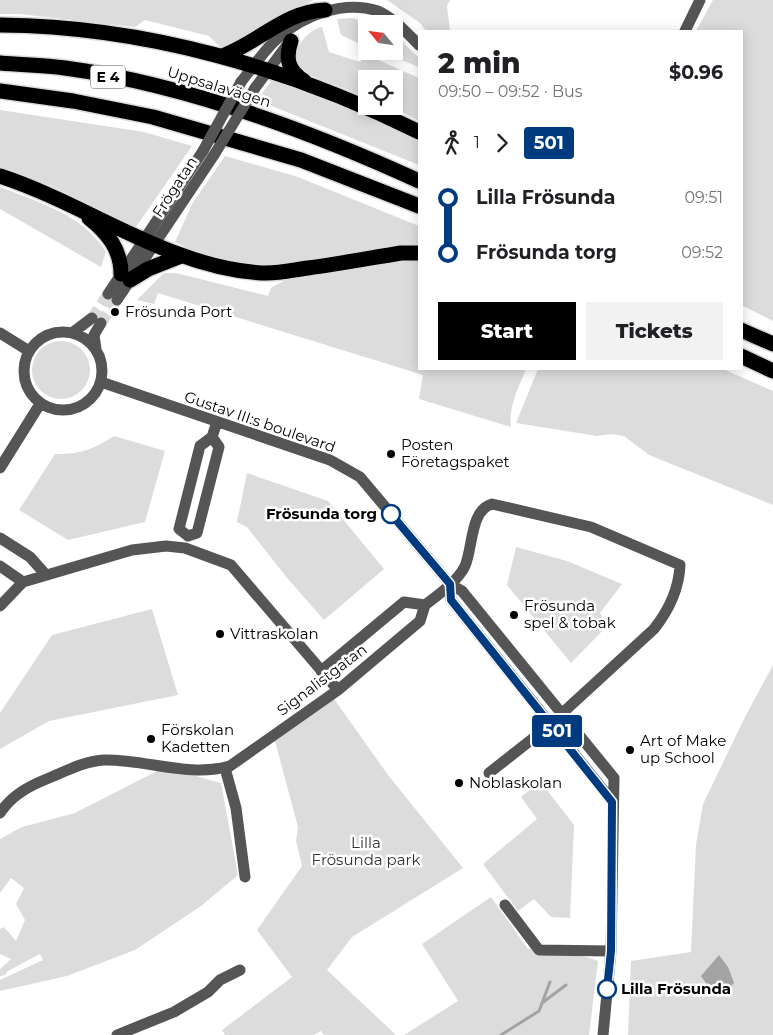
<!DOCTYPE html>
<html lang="en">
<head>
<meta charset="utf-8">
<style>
  :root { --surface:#fff; --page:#f2f2f2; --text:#202124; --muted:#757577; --accent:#000 }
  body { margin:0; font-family:Montserrat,sans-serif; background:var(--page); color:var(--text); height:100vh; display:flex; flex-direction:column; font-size:19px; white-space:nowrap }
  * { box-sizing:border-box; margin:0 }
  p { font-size:16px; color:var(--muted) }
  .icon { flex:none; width:28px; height:28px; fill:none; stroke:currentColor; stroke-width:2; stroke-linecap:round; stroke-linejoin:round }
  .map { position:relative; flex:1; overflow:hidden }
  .details { position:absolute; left:418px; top:30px; width:325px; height:340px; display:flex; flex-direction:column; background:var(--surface); border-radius:0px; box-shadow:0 2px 12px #0003 }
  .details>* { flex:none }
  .badge { padding:0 10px; border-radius:4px; font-size:18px; line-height:32px }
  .needle { width:32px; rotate:299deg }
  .fabs { position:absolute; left:358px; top:15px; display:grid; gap:10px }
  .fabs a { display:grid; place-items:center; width:45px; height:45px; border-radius:0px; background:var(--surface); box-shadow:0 2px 12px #0003; font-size:25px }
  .map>.badge { position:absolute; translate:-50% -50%; box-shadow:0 0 0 2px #fff }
  .legs { display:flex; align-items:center; gap:8px; height:55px; padding:0 20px; font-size:16px }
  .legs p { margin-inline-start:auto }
  .head { display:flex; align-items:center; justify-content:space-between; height:85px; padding:0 20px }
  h1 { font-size:28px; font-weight:800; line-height:38px }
  .cta { display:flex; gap:10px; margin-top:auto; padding:10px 20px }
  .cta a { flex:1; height:58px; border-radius:0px; background:var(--accent); color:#fff; font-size:20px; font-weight:800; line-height:58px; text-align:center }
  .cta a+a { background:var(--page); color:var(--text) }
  ul { padding:0 20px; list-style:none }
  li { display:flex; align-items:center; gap:18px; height:55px; font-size:19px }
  li i { display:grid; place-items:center; width:8px; height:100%; margin:0 6px; background:currentColor }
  li i::after { content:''; width:12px; height:12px; margin:-6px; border:4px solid; border-radius:50%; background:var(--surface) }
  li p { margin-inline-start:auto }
  li:first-child i { background:linear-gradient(#0000 50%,currentColor 0) }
  li:last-child i { background:linear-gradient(currentColor 50%,#0000 0) }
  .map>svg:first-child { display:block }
  .green { fill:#dcdcdc }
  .water { fill:#a3a3a3 }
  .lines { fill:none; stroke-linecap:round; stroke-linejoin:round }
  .stream { stroke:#a3a3a3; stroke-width:3 }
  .minor-tunnel { stroke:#d9d9d9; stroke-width:11; stroke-dasharray:11 5.5; stroke-linecap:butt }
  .highway-casing { stroke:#dbdbdb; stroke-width:18 }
  .minor { stroke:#555; stroke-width:11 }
  .highway { stroke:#000; stroke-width:15 }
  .minor-bridge { stroke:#555; stroke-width:11 }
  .line-1-casing { stroke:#fff; stroke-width:11 }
  .line-1 { stroke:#003b80; stroke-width:8 }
  .poi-dot { fill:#000; stroke:#fff; stroke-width:2 }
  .stop-1-dot { fill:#fff; stroke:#003b80; stroke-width:2.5 }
  .labels { text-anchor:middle; stroke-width:5; stroke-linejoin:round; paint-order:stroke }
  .shield { fill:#fff; stroke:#4c4c4c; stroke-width:1 }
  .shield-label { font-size:14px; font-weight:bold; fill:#000 }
  .street-label { font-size:15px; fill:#000; stroke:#fff }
  .poi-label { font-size:15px; fill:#000; stroke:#fff; text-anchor:start }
  .stop-label { font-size:15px; font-weight:bold; fill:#000; stroke:#fff; text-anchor:end }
  .park-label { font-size:15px; fill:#333; stroke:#fff }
</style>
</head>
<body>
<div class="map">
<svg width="773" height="1035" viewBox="0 0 773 1035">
  <rect width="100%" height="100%" fill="#fff"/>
  <!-- green -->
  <path class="green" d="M0,0h313l-84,49 -9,-2 -11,-11 -64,-16 -10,7 -116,-13h-19z
    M387,0h63l-3,6 3,25h-24l-6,-8z
    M713,0h60v321l-32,-16v-274h-45z
    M351,18l27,6h-12v23l-25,-12 -4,-16z
    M322,27l7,25 31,10 7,-7 52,23v43l-29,-15h4v-27h-28v18l-61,-24 -8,-9c0,-4 -1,-9 0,-13 2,-10 16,-23 25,-24z
    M394,34l25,24v9l-42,-16h17z
    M272,80l108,40 39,20v25l-162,-65z
    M0,110l144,22 48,14 -56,81 -85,-41 -51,-17z
    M225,156l73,21 121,49v20l-137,19h-38l-48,-13 -21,-10 17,-38z
    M0,187c38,15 84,28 106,65l-5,15 -101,-58z
    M412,259l7,1v109h107c-7,18 -18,38 -15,58l-92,-28 4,-24 -265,-82 -4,11 -17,-4 27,-27h12l92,23 3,-8 14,-8z
    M32 370a29 29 0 1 1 58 0a29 29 0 1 1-58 0Z
    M538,369h185l50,22v114l-124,-50 -25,-19 -12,-2 -15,2 -81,-13z
    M114,436l51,15 -20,71 -77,18 -49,-30 36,-56c26,0 37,-4 59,-18z
    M247,473l81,28 56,68 -60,51 -36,-41 -41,-52 -10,-5z
    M516,547l51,14 55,23 -22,29 8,12 -37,38 -64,-78z
    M152,609l26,86 -129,26 -49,28v-36l52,-78z
    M773,665v370h-145l3,-74 60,-9 5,-107 7,-41 42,-87z
    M332,696l56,79 75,93 -111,69 -25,33 69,65h-72l-3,-4 -7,4h-89l-3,-5 70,-53 -35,-47 45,-64 -6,-25 2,-14 -23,-86z
    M159,770l26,3 36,10 17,92 -37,31 -66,44 -68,26 -67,15v-11l43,-20 -3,-6 -32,17 -3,4 -5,1v-7l11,-10 -11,-5v-25l4,-2 12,14 9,-21 -9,-16 8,-16 -13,-10 -11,15v-54l22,-12 53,-14z
    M540,781l34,44 -4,93 -19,-1 -17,-18 -16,12 -35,-47 54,-45 -16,-22z
    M491,897l37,52 59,8 11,4 -9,74h-185l54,-34 -36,-57z"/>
  <!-- water -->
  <path class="water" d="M719,955l9,12 6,16 -7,8 -12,5 -14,-20z"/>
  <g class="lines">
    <!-- stream -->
    <path class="stream" d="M542,1003l24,-18
      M501,1035l38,-24 11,-29"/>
    <!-- minor-tunnel -->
    <path class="minor-tunnel" d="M92,318l16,-24
      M101,323l16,-23"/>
    <defs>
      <path id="highway" d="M0,25c145,1 289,43 419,107
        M291,41c-6,18 -3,29 13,40
        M222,56c36,-13 64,-45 103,-46
        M0,63c21,2 43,2 65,5 118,16 245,63 354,113
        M0,91l73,10 80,16 148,43 118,46
        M0,176c89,29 167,91 262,97 15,1 31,-3 46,-5 31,-4 62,-10 93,-15h18
        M89,218c19,15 32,32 32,56
        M130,280l18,-11 33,-13
        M741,330l32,14
        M741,356l32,15"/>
    </defs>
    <!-- highway casing -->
    <use href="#highway" class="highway-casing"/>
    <!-- minor -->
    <path class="minor" d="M685,31l15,-31
      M241,82c12,-15 23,-32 37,-44 26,-23 65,-38 100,-27 16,7 29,22 41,34
      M255,88l35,-47
      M108,294l95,-143
      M117,300l97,-145
      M24 371a39 39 0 1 1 78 0a39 39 0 1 1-78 0Z
      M0,333l29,18
      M72,333l20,-15
      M96,349l-2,-14 7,-12
      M101,382l229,78 30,17 90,107 12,7 152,187 -3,173 -8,84
      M0,468l40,-64
      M188,536l-9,-7 21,-83 12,-9 5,-15
      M188,536l9,-3 22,-86 -7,-10
      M0,538l30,19 16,18
      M0,566l23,16
      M450,584l1,16 161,201
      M425,605c13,-10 33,-24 40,-39 8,-18 5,-56 27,-62l99,23 89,38c-1,24 -11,45 -26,64l-109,100 -56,44
      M0,606l23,-24 109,-32 34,-4 19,2 46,17 107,125
      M225,768l11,40 9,69
      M0,813c12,-18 29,-27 49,-35 17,-7 36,-17 55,-18 42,-1 85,18 126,6l108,-76 82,-69 5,-16 -21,-3 -83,69
      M505,905l34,45 72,1
      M117,1035l57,-23 34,-20 12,-12 20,-10"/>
    <!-- highway -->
    <use href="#highway" class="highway"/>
    <!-- minor-bridge -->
    <path class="minor-bridge" d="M203,151l38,-69
      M214,155l41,-67"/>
  </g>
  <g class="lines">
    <defs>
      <path id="line-1" d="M391,514l59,70 1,16 161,202 -1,149 -4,38"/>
    </defs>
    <!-- line-1 casing -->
    <use href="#line-1" class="line-1-casing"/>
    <!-- line-1 -->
    <use href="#line-1" class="line-1"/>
  </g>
  <!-- markers -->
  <g class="poi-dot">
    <circle cx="115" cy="312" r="5"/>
    <circle cx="391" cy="454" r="5"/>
    <circle cx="514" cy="615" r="5"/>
    <circle cx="220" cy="634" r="5"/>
    <circle cx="151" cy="739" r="5"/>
    <circle cx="630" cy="750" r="5"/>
    <circle cx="459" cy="783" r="5"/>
  </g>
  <g class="stop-1-dot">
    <circle cx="391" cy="514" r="9"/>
    <circle cx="607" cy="989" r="9"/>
  </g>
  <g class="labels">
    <!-- shield labels -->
    <rect class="shield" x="90.5" y="65.5" width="35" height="23" rx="4"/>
    <g class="shield-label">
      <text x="108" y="82">E 4</text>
    </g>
    <!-- street labels -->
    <g class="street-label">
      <text transform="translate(219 87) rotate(17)" y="5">Uppsalavägen</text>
      <text transform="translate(175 187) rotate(-57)" y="5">Frögatan</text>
      <text transform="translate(260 422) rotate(19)" y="5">Gustav III:s boulevard</text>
      <text transform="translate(322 680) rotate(-37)" y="5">Signalistgatan</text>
    </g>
    <!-- poi labels -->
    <g class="poi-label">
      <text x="125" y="317">Frösunda Port</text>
      <text x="401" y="450">Posten<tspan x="401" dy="17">Företagspaket</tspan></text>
      <text x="524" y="611">Frösunda<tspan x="524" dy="17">spel &amp; tobak</tspan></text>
      <text x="230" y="639">Vittraskolan</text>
      <text x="161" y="735">Förskolan<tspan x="161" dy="17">Kadetten</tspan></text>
      <text x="640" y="746">Art of Make<tspan x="640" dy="17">up School</tspan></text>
      <text x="469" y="788">Noblaskolan</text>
    </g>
    <!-- stop labels -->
    <g class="stop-label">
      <text x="377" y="519">Frösunda torg</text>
      <text x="621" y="994" text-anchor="start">Lilla Frösunda</text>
    </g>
    <!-- park labels -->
    <g class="park-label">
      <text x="366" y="848">Lilla<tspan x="366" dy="17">Frösunda park</tspan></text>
    </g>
  </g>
</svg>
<div class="fabs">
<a><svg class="needle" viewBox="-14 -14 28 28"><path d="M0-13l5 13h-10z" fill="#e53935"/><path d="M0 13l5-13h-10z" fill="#757577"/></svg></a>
<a><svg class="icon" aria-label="locate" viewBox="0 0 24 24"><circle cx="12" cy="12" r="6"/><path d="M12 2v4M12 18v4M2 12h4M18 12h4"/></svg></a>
</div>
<b class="badge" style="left:557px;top:731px;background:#003b80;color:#fff">501</b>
<section class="details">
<div class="head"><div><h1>2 min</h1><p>09:50 – 09:52 · Bus</p></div><b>$0.96</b></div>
<div class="legs"><svg class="icon" aria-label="walk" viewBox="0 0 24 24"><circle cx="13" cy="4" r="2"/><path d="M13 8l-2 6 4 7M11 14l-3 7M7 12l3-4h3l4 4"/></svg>1<svg class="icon" aria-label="forward" viewBox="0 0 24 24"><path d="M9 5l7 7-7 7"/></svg><b class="badge" style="background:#003b80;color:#fff">501</b></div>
<ul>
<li><i style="color:#003b80"></i><b>Lilla Frösunda</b><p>09:51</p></li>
<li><i style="color:#003b80"></i><b>Frösunda torg</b><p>09:52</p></li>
</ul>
<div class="cta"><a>Start</a><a>Tickets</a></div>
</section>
</div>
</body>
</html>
